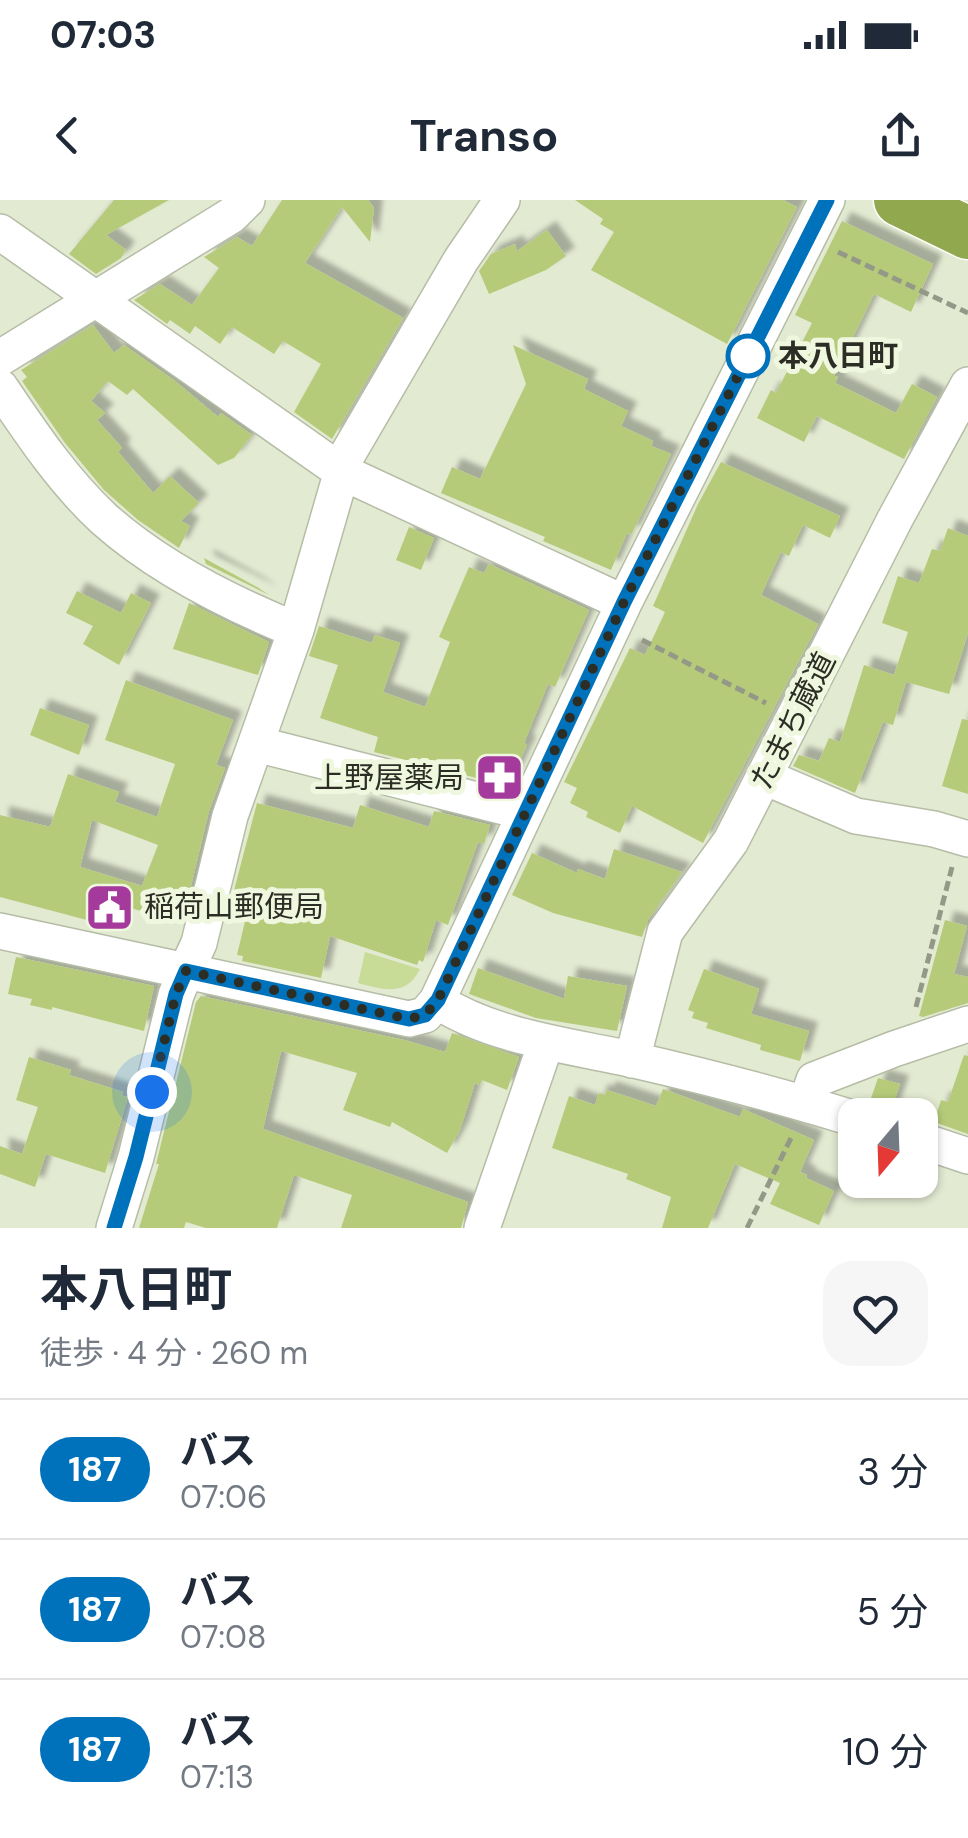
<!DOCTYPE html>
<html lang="ja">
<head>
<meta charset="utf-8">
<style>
  :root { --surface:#fff; --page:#f6f6f7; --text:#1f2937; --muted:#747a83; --line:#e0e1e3 }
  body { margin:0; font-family:"DM Sans","Noto Sans JP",sans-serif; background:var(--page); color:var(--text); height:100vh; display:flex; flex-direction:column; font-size:38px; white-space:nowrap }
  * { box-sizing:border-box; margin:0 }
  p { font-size:32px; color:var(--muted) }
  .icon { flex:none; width:55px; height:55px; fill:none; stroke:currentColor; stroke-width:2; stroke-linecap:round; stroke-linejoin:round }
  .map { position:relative; height:1028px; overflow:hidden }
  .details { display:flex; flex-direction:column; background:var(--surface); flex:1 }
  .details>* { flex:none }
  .badge { padding:0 20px; border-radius:32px; font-size:35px; line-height:65px }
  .needle { width:65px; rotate:199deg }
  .buttons { position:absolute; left:838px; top:898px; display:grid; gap:20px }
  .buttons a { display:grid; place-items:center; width:100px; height:100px; border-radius:20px; background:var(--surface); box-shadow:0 2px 8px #0004; font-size:50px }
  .you { position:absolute; width:50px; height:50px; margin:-25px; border:8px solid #fff; border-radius:50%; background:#1a73e8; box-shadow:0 0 0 15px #1a73e833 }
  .map>.badge { position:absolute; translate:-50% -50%; box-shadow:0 0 0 5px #fff }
  .round { display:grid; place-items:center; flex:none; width:105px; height:105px; border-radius:30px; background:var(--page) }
  .summary { display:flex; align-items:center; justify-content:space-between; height:170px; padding:0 40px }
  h1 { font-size:48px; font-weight:700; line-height:75px }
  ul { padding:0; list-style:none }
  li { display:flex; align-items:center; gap:30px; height:140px; padding:0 40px; border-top:2px solid var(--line) }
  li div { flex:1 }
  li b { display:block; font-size:38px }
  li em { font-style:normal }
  li .badge { min-width:110px; font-weight:700; text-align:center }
  .status { display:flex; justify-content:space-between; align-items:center; height:70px; padding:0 50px; background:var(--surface); direction:ltr }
  .status svg { height:28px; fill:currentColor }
  header { display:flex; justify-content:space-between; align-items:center; height:130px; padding:0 40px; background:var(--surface); font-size:45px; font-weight:700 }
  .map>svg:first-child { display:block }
  .green { fill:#c8db97 }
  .building { fill:#b6cb7a; fill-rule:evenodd; filter:url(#shadow) }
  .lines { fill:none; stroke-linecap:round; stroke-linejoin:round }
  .minor-casing { stroke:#b6bda6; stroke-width:38 }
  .highway-casing { stroke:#fff; stroke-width:55 }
  .path { stroke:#939887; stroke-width:5; stroke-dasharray:10 5; stroke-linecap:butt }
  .minor { stroke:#fff; stroke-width:35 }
  .highway { stroke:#92a84f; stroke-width:52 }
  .line-casing { stroke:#fff; stroke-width:22 }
  .line { stroke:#0072bc; stroke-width:15 }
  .walk { stroke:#2c2e25; stroke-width:10; stroke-dasharray:0 18 }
  .stop-dot { fill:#fff; stroke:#0072bc; stroke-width:5 }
  .labels { text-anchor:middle; stroke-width:10; stroke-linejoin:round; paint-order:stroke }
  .stop-label { font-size:30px; font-weight:bold; fill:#2c2e25; stroke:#f0f7df; text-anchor:start }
  .street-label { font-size:30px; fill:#2c2e25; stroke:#f0f7df }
  .poi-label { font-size:30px; fill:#2c2e25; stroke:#f0f7df; text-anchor:end }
</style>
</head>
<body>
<div class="status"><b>07:03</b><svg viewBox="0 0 49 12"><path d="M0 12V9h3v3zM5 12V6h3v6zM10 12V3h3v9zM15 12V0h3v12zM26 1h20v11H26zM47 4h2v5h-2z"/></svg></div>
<header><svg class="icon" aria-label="back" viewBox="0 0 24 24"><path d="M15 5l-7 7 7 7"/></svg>Transo<svg class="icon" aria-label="share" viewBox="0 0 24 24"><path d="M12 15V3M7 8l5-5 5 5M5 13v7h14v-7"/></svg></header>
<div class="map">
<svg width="968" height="1028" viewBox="0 0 968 1028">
  <defs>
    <filter id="shadow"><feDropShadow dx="9" dy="-9" stdDeviation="2.5" flood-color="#0004"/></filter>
  </defs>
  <rect width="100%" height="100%" fill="#e3ead2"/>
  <!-- green -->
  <path class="green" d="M365,752l55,17c-14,28 -36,21 -62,14z"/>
  <!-- building -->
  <path class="building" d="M114,0h55l-63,35 20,15 -5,8 -25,16 -27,-20z
    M282,0h86l6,8 -4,34 -28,-35 -37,56 98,55 -71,121 -38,-27 27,-48 -38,-23 -9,13 -42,-27 -12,17 -25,-18 -5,8 -20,-14 -3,4 -33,-24 26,-16 32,21 27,-37 -15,-11 33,-20 15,9z
    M575,0h208l14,7 -70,137 -136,-74 23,-38 -14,-8 3,-5z
    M842,21l91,43 -22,48 -37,-18 -40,82 4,1 -3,6 61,30 16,-29 25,13 -33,62 -87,-43 -13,26 -47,-24 14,-28 5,3 36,-70 -17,-8z
    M547,30l19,26 -20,14 -57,24 -10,-23 12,-17 24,-10 2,7z
    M93,125l21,28 10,-8 51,36 43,36 3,-4 31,22 -18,23 -16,7 -85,-76 -6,6 -19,-14 -17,20 14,12 -8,7 25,28 -4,4 35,41 17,-17 29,27 -18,18 9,5 -11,22 -41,-28 -34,-30 -39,-47 -43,-62 5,-4 -6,-7z
    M513,145l75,34 -4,10 44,22 -7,15 32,15 -2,5 20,8 -40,81 -4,-2 -16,37 -68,-29 2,-4 -104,-44 11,-26 28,12 46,-95z
    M721,262l119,54 -10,22 -27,-13 -14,31 -8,-4 -20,43 57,29 -115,219 -71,-37 -12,27 -34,-16 2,-5 -18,-9 7,-15 -13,-6 66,-134 15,7 20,-43 -12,-6 45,-102z
    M409,327l25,11 -13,32 -25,-10z
    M948,328l20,8v97l-19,61 -43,-12 -13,43 -10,-3 -28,71 -62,-27 6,-11 20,6 10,-23 11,4 24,-77 30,10 14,-43 -26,-9 16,-47 21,7 13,-34 8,2z
    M204,358l53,29 12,8 -63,-31z
    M489,364l100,46 -34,77 -7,-3 -24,59 3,2 -19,41 -134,-34 4,-15 -58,-19 18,-53 -29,-9 10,-30 53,17 3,-8 25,8 -17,49 42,15 25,-65 -11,-5 30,-70 15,6z
    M77,391l44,22 10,-20 20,10 -32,62 -36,-21 10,-18 -27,-13z
    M189,403l80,39 -11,33 -85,-26z
    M126,480l107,40 -17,45 9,3 -16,43 -27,112 -58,-17 -7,22 -117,-31v-82l50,12 18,-53 51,18 -4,10 42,15 18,-53 -70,-24zM92,620l66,25 -16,41 -62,-19z
    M40,508l49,17 -10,30 -49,-20z
    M962,519l6,1v74l-26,-8z
    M257,603l96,25 7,-23 69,22 5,-16 56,14 -6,19 -6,-2 -30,83 -12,-5 -13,42 -4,-2 -2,5 -87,-29 -9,42 -79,-17 1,-5 -6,-1 9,-38 -18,-4z
    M614,649l68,23 -34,48 -6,17 -89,-24 -41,-18 20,-42 45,20 1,-4 27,10z
    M945,720l22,6 -13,48 14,3v26l-45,14 -4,-1z
    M16,757l138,29 -10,45 -92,-24v3l-22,-5 2,-6 -24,-5z
    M478,768l86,31 4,-23 59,10 -10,45 -81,-13 -67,-24z
    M704,769l55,20 -8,25 58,17 -9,30 -40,-11 1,-5 -55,-17 2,-5 -16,-5 2,-6 -6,-2z
    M201,796l203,44 41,12 7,-19 67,24 -12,33 -25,-10 -2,5 -5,-2 -15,47 -13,23 -55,-31 -2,5 -47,-17 14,-37 -76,-22 -18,78 205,73 -7,26h-120l11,-33 -58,-20 -17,53h-71l-20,-6 -2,6h-45l20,-64h-3l40,-162z
    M964,855l4,1v78l-34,-12 7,-22 7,2z
    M29,857l42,13 -2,5 54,17 -1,4 6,1 -23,76 -59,-19 -11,33 -35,-13v-28l22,8 16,-47 -22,-7z
    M878,878l22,6 -9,27 -22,-7z
    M663,889l77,28 3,-8 71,31 -14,32 7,3 -1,3 28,13 -15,34 -49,-21 10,-21 -45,-19 -27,64h-46l9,-31 -45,-18 2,-5 -76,-26 17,-52 26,9 4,-12 6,2 2,-5 49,16z"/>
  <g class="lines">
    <defs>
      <path id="minor" d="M0,32l342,240 282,131
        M0,158l232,-143 15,-15
        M0,187c31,46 63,94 104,132 54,48 125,84 192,111
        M256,544l268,68
        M765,577l91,39 78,13 34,10
        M0,731l186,40 13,-28 31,-127 66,-186 50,-173 115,-197 41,-60
        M437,801c58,37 131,44 197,59 74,17 148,36 221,59
        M632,860l33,-128 66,-91 164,-322 73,-134
        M806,904l8,-24 80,-31 74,-25
        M920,940l48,16
        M114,1028l22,-71 40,-162 10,-24 223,48 16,-4 12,-14 187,-398 203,-403
        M482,1028l64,-185"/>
      <path id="highway" d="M900,0l68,33"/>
    </defs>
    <!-- minor casing -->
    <use href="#minor" class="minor-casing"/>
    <!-- highway casing -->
    <use href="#highway" class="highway-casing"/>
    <!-- path -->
    <path class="path" d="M838,52l130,61
      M642,440l124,63
      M916,807l36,-140
      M747,1028l46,-94"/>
    <!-- minor -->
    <use href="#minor" class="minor"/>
    <!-- highway -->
    <use href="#highway" class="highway"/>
  </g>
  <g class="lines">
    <defs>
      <path id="line" d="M114,1028l22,-71 40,-163 10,-23 223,48 16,-4 13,-15 186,-398 203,-402"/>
    </defs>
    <!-- line casing -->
    <use href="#line" class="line-casing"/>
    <!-- line -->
    <use href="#line" class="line"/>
    <!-- walk -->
    <path class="walk" d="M152,892l24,-98 10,-23 223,48 16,-4 13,-15 186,-398 124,-246"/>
  </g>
  <!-- icons -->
  <defs>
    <symbol id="pharmacy-square" viewBox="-11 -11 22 22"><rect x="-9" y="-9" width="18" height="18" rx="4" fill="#a43b9c" stroke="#f0f7df"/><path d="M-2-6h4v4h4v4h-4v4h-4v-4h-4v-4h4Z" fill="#fff"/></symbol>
    <symbol id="civic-square" viewBox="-11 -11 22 22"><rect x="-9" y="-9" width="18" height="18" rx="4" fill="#a43b9c" stroke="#f0f7df"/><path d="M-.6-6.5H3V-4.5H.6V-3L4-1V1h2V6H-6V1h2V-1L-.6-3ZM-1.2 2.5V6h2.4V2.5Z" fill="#fff"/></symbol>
  </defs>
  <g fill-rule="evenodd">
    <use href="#pharmacy-square" x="472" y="550" width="55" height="55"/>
    <use href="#civic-square" x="82" y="680" width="55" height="55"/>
  </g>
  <!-- markers -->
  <circle class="stop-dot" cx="748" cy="156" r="20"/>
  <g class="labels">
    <!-- stop labels -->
    <g class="stop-label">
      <text x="778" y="166">本八日町</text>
    </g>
    <!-- street labels -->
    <g class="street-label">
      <text transform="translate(793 521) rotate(-63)" y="10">たまち蔵道</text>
    </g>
    <!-- poi labels -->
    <g class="poi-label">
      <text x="464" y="588">上野屋薬局</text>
      <text x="144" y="717" text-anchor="start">稲荷山郵便局</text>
    </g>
  </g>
</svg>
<div class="buttons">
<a><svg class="needle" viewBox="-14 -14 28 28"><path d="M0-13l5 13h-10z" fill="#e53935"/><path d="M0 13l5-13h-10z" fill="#747a83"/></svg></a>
</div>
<div class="you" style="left:152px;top:892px"></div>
</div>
<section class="details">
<div class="summary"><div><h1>本八日町</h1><p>徒歩 · 4 分 · 260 m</p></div><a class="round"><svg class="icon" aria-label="heart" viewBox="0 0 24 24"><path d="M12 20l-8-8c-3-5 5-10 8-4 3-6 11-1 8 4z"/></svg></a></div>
<ul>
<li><span class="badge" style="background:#0072bc;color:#fff">187</span><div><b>バス</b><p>07:06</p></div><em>3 分</em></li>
<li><span class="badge" style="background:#0072bc;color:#fff">187</span><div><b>バス</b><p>07:08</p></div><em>5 分</em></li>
<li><span class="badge" style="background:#0072bc;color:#fff">187</span><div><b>バス</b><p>07:13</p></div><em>10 分</em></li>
</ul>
</section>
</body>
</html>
